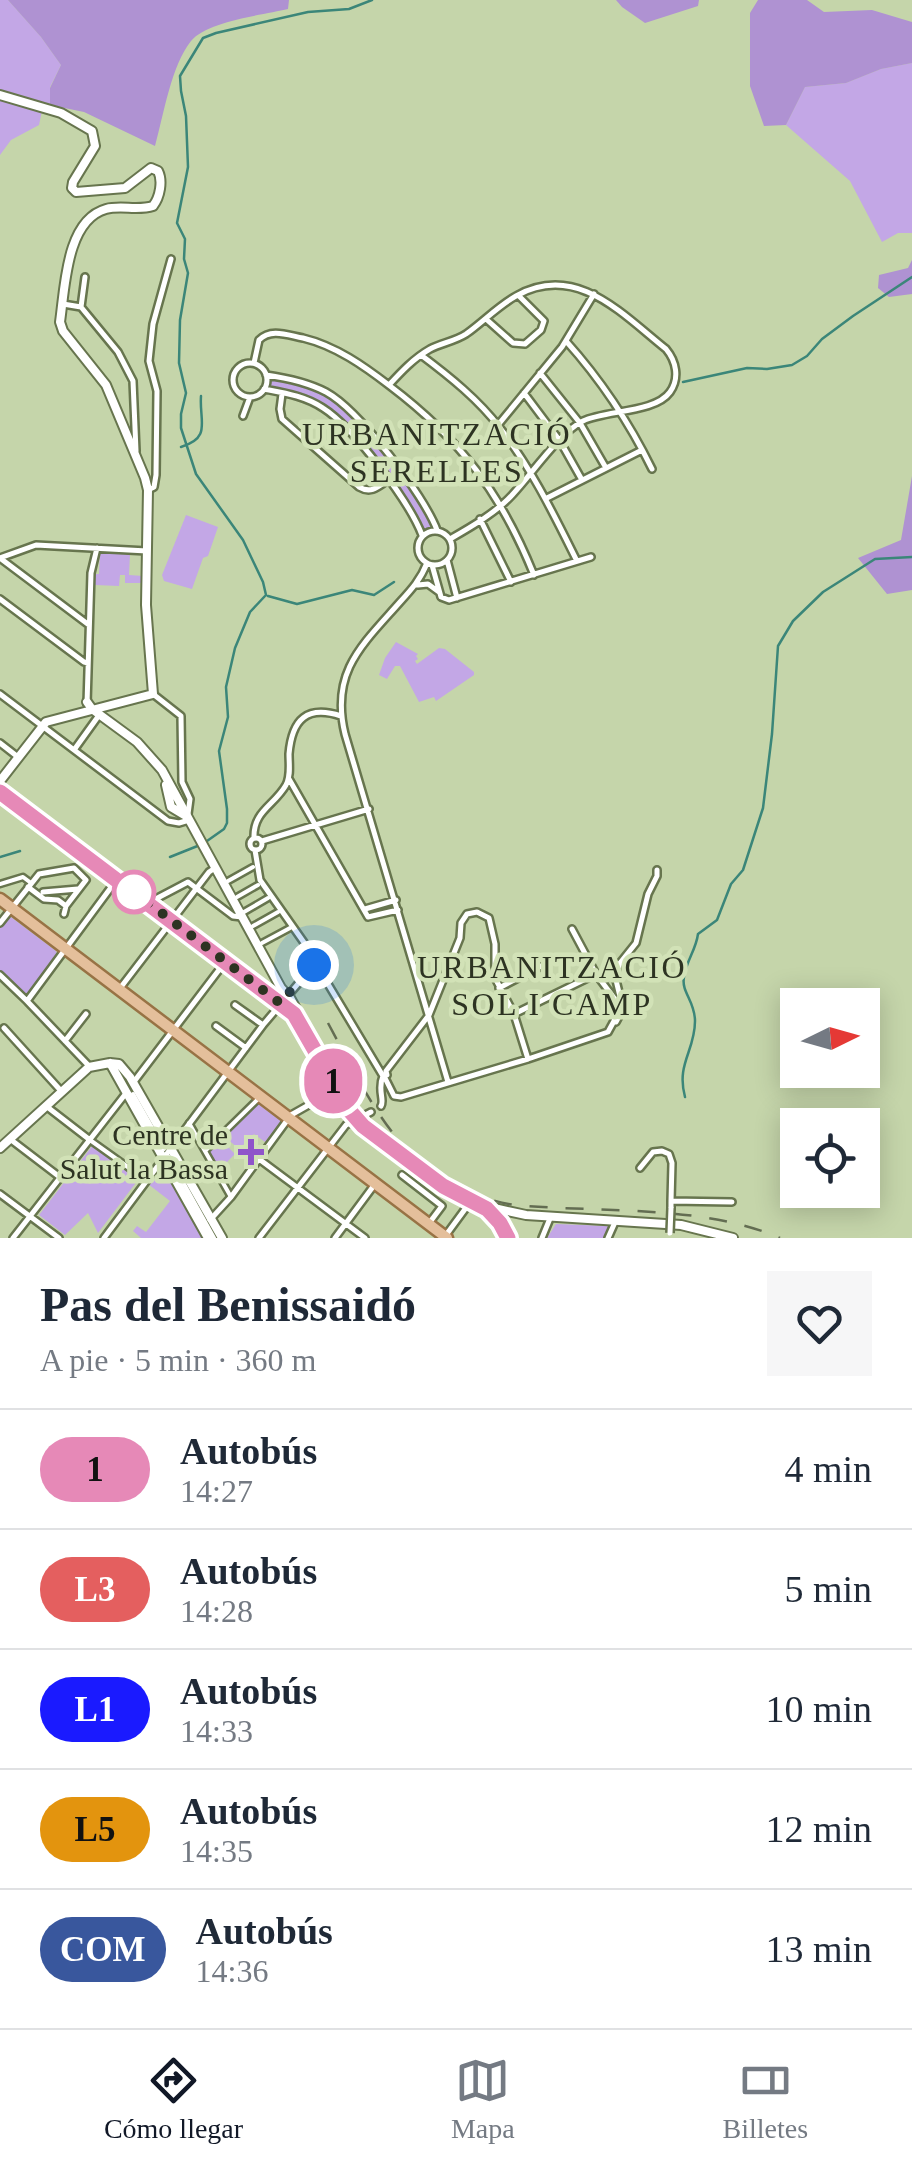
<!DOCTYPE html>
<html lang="es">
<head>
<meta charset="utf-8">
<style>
  :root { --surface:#fff; --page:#f6f6f7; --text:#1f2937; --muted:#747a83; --line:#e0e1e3; --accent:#111827 }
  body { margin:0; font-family:"Times New Roman",serif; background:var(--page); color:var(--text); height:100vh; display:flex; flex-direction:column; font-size:38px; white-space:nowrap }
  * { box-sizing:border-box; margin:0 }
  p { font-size:32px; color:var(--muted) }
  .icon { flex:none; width:55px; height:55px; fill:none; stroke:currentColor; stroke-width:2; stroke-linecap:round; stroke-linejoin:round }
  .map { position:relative; height:1238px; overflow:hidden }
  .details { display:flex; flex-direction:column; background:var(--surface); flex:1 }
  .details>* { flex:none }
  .badge { padding:0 20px; border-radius:32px; font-size:35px; line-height:65px }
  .needle { width:65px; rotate:85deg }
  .controls { position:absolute; left:780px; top:988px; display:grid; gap:20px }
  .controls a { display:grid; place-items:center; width:100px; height:100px; border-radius:0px; background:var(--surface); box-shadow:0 5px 25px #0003; font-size:50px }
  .you { position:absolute; width:50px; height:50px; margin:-25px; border:8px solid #fff; border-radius:50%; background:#1a73e8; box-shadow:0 0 0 15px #1a73e833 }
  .map>.badge { position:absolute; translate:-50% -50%; box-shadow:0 0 0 5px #fff }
  .round { display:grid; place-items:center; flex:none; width:105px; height:105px; border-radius:0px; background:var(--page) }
  .summary { display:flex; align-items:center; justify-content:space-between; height:170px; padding:0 40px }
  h1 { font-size:48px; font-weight:600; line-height:75px }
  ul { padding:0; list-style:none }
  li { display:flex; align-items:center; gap:30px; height:120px; padding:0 40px; border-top:2px solid var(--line) }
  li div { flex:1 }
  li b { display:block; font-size:38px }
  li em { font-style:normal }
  li .badge { min-width:110px; font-weight:700; text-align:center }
  .menu { display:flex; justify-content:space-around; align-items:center; height:140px; border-top:2px solid var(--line); background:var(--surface); font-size:28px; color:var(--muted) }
  .menu a { display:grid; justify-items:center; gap:5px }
  .menu .current { color:var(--accent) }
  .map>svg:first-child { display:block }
  .green { fill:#c3a7e6 }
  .forest { fill:#af92d2 }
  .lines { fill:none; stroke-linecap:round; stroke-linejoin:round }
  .stream { stroke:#3b8679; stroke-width:2.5 }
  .pedestrian-casing { stroke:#67754e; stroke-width:9 }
  .minor-casing { stroke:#67754e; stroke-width:10 }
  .tertiary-casing { stroke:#67754e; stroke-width:12 }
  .primary-casing { stroke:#987345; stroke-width:15 }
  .pedestrian { stroke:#fff; stroke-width:4 }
  .minor { stroke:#fff; stroke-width:5 }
  .tertiary { stroke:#fff; stroke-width:8 }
  .primary { stroke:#e4bf9b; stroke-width:10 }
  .rail { stroke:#636d52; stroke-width:2.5; stroke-dasharray:18 18; stroke-linecap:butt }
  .minor-bridge-casing { stroke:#67754e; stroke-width:10; stroke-linecap:butt }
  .primary-bridge-casing { stroke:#987345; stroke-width:15; stroke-linecap:butt }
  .minor-bridge { stroke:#fff; stroke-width:5 }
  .primary-bridge { stroke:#e4bf9b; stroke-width:10 }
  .line-casing { stroke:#fff; stroke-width:22 }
  .line { stroke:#e689b7; stroke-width:15 }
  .walk { stroke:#2d3322; stroke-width:10; stroke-dasharray:0 18 }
  .stop-dot { fill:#fff; stroke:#e689b7; stroke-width:5 }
  .poi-dot { fill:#8f54ca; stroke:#d2e2b7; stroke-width:4 }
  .labels { text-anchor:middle; stroke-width:9; stroke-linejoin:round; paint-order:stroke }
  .poi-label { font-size:30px; fill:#2d3322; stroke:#d2e2b7; text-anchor:end }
  .neighbourhood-label { font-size:32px; letter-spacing:2.5px; fill:#2d3322; stroke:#d2e2b7 }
</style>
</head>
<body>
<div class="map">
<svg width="912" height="1238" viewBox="0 0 912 1238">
  <rect width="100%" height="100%" fill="#c5d5aa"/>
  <!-- green -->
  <path class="green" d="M0,0h8l33,37 20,28 -11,22v18l-50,-14z
    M912,63v170h-14l-16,9 -32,-61 -64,-56 19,-38 41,-4 35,-14z
    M0,98l42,13 -3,14 -28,15 -11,15z
    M271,377c18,4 36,7 53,16 41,23 90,92 110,135l-10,3c-12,-30 -74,-112 -103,-127 -15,-7 -35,-10 -52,-15z
    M186,515l32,12 -10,29 -5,2 -11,31 -28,-8 -2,-6z
    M100,552l30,2 -1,21 14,1v7h-18v-8h-5l-1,11 -24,-1v-11h4z
    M396,642l22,12 -2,2 2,3 -3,2 2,3 22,-16 6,1 29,23v3l-38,26 -2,-4 -15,5 -19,-36h-5l-8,13 -8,-4 6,-17z
    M11,917l45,34 1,4 -30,39h-3l-24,-21v-45z
    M257,1103l24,18 -16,21 -11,-8 -15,15 -14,-12 -4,4 4,7 2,-2 8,8 -17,17 -10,-18 1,-3z
    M93,1145l45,35 -40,53 -10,-20 -23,22 -26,-20z
    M161,1168h3l40,70h-63l-8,-7 4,-5 9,6 24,-31 -22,-17z
    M556,1224l53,2 1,2 -5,10h-58z"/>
  <!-- forest -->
  <path class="forest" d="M8,0h281l-1,9c-25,6 -81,12 -97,32 -20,25 -27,73 -36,105l-71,-34 -34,-7v-17l11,-23 -20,-28z
    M616,0h83l-1,6 -53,17 -23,-16z
    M758,0h49l17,12 48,-2 40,12v41l-31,6 -35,14 -41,4 -19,38 -22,1 -14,-40v-73z
    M912,260v34l-23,3 -11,-9 1,-13 29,-7z
    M912,476v114l-25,4 -29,-36 43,-18z"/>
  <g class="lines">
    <!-- stream -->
    <path class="stream" d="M683,382l64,-14 20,1 25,-4 15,-9 15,-17 31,-23 59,-39
      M181,447c31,-9 18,-26 20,-51
      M266,595l-3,-13 -20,-42 -47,-66 -15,-46v-14l5,-21 -7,-30 1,-43 8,-47 -4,-14 1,-20 -8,-16 11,-56 -2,-51 -5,-25 -1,-15 23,-38 13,-5 92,-21 41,-3 23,-9
      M268,596l29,8 55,-14 22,5 20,-13
      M207,841l17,-12 3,-6v-14l-8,-58 9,-34 -2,-30 9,-39 15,-36 15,-16
      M0,857l20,-6
      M170,857l30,-12
      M685,1097c-9,-33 10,-46 10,-76 0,-20 -14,-29 -11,-44 2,-16 12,-27 14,-43l19,-14 14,-36 12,-14 20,-62 9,-74 6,-88 15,-25 30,-29 52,-33 37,-2"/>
    <defs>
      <path id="pedestrian" d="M228,881l25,-14
        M0,884l23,-7 8,6
        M237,897l21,-12
        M244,912l24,-14
        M253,926l25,-14
        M262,943l28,-15
        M133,1094l31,55
        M189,1123l42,74
        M90,1140l56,40
        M205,1151l54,-53
        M169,1157l45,81"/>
      <path id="minor" d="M85,277l-4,30 37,45 15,29 3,70
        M63,304l18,3
        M486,319l27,24 12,1 16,-14 3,-9 -26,-26
        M566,341c35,39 63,81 86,128
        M421,355c28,21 58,45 79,73 32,41 54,87 77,133
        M254,363l5,-23c12,-12 28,-5 44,-2 33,8 61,28 87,48 70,53 111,107 144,189
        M233 380a17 17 0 1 1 34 0a17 17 0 1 1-34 0Z
        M540,373l40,50 26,45
        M266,375c21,3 41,7 60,17 33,18 98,103 111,138
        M389,385c12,-13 25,-27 41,-36 12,-6 25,-8 36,-15 17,-12 32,-28 50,-38 60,-34 106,18 150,53 10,12 14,29 4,43 -15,21 -64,18 -87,29 -24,12 -51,53 -70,73 -16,18 -42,33 -63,45
        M264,389c21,4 41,7 59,19 30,19 86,93 99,127
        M524,393l36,48 22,39
        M282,394l-2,15 2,10 77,68c12,7 19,0 29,-7
        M243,416l7,-19
        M498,425l64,-78 32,-53
        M148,490l6,-3 2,-12 1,-84 -8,-30 4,-37 18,-65
        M547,498l95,-48
        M480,519l31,63
        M418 548a17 17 0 1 1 34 0a17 17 0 1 1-34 0Z
        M0,558l36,-13 111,6
        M0,558l89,67
        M447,560l10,38
        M427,563c-6,16 -16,27 -27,39 -38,43 -70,70 -55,132l103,348
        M432,565l9,32 8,3 142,-43
        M418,585l10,-1 11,8
        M0,599l84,63 4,1
        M0,694l168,127 11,2 10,-3
        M153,694l28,22 1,66 8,17 -2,15
        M87,704l4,-131 6,-25
        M0,743l18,14
        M74,750l23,-32
        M289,779l79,138 30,-7
        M250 844a6 6 0 1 1 12 0a6 6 0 1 1-12 0Z
        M254,838c-1,-27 20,-32 32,-53 5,-9 3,-21 3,-31 3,-35 18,-49 52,-38
        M262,841l107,-32
        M255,850l5,30 45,64 9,21 8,9 61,102
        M28,887l16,12 14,1 8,6
        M43,892l35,-3
        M148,903l40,-21 45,34 9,1
        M365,909l31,-9
        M0,923l39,-49 35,-6 12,12 -20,26 -2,8
        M0,975l27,26 62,65
        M121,987l88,-115 6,-4
        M499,988l42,-22
        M27,1001l88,-119
        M235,1005l28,20
        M514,1014l82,-40
        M616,1022l7,-13 -8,-33 5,-13 16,-20 12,-49 9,-18v-6
        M216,1026l30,22
        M4,1028l58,64
        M65,1041l21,-27
        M384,1076l10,20 7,1 127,-38 80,-27 6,-11 3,-19 -21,-28 -24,-45
        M133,1083l92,-121
        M46,1106l44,34
        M381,1106c4,-6 -4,-16 2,-30l4,-1 -1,-4 43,-56 31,-77 1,-15 6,-9 10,-2 12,6 6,26v34l19,36 14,45
        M10,1139l51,39
        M259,1159l106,79
        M640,1168l13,-16 9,-1 7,3 3,9 -1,38
        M402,1175l40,31 -12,16
        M0,1194l59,44
        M671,1208v-7l61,1
        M210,1220l21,-23 60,-82 46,-26
        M446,1235l25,-34
        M13,1238l114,-146
        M104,1238l159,-213 51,-60
        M259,1238l87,-113 25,-13
        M335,1238l40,-54
        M542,1238l9,-22
        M608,1238l8,-18"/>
      <path id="tertiary" d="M0,95l61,18 31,18 3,15 -22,36 -1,6 4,4 49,-4 26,-20 7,3c5,10 2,26 -5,35 -15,5 -32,-1 -47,3 -40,11 -41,79 -46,113l3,9 43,54 39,93 3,12 -2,115 7,89 -107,28 -46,59
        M87,702l5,7 45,33 25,28 119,218 9,10 10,18
        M166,785l5,22 15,9
        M110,1063l98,175
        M0,1148l89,-81 21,-4 9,1 11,13 92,161
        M485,1206l41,9 155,10 52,13"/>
      <path id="primary" d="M0,792l294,222 59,101
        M0,899l447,339
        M360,1122c23,24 53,44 82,63 27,18 52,19 66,53"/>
    </defs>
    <!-- pedestrian casing -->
    <use href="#pedestrian" class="pedestrian-casing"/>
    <!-- minor casing -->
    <use href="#minor" class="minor-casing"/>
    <!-- tertiary casing -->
    <use href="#tertiary" class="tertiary-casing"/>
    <!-- primary casing -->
    <use href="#primary" class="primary-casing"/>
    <!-- pedestrian -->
    <use href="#pedestrian" class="pedestrian"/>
    <!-- minor -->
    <use href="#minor" class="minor"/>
    <!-- tertiary -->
    <use href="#tertiary" class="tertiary"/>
    <!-- primary -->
    <use href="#primary" class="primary"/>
    <!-- rail -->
    <path class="rail" d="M328,1023c47,87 78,163 186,182 85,8 188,-1 266,33"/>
    <defs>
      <path id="minor-bridge" d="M670,1233l1,-25"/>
      <path id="primary-bridge" d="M353,1115l7,7"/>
    </defs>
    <!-- minor-bridge casing -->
    <use href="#minor-bridge" class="minor-bridge-casing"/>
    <!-- primary-bridge casing -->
    <use href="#primary-bridge" class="primary-bridge-casing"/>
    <!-- minor-bridge -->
    <use href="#minor-bridge" class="minor-bridge"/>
    <!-- primary-bridge -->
    <use href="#primary-bridge" class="primary-bridge"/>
  </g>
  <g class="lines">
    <defs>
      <path id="line" d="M0,792l294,222 55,96 14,16 80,60 44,23 13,14 8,15"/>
    </defs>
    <!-- line casing -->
    <use href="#line" class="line-casing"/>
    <!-- line -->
    <use href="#line" class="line"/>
    <!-- walk -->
    <path class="walk" d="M134,892l146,111 34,-38"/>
  </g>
  <!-- markers -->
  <circle class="stop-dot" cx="134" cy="892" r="20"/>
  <path class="poi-dot" d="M246 1137h10v10h10v10h-10v10h-10v-10h-10v-10h10z"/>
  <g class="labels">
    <!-- poi labels -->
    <g class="poi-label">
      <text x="228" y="1145">Centre de<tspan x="228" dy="34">Salut la Bassa</tspan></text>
    </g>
    <!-- neighbourhood labels -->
    <g class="neighbourhood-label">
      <text x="437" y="445">URBANITZACIÓ<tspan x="437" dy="37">SERELLES</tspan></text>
      <text x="552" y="978">URBANITZACIÓ<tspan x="552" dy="37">SOL I CAMP</tspan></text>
    </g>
  </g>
</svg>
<div class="controls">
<a><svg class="needle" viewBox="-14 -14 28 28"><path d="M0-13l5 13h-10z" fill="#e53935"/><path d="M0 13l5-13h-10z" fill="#747a83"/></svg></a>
<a><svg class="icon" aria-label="locate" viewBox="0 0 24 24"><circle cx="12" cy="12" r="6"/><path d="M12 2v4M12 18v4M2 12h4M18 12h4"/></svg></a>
</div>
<div class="you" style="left:314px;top:965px"></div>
<b class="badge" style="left:333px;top:1081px;background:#e689b7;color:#111">1</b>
</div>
<section class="details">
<div class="summary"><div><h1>Pas del Benissaidó</h1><p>A pie · 5 min · 360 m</p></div><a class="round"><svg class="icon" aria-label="heart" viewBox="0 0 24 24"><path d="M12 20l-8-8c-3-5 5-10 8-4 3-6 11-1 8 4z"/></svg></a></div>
<ul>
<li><span class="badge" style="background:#e689b7;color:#111">1</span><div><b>Autobús</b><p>14:27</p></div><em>4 min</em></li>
<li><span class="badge" style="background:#e45f5f;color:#fff">L3</span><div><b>Autobús</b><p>14:28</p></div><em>5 min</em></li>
<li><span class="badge" style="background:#1a1aff;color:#fff">L1</span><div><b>Autobús</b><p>14:33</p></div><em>10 min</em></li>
<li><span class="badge" style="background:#e3940e;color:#111">L5</span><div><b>Autobús</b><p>14:35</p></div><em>12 min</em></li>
<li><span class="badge" style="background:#39579d;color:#fff">COM</span><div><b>Autobús</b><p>14:36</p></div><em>13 min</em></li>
</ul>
</section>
<nav class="menu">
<a class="current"><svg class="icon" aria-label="directions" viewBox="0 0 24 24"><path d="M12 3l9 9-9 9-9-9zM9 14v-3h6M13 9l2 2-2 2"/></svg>Cómo llegar</a>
<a><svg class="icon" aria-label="map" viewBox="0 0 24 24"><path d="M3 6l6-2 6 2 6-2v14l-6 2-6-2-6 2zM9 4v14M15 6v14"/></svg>Mapa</a>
<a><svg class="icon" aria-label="tickets" viewBox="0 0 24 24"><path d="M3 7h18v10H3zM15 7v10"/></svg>Billetes</a>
</nav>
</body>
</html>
